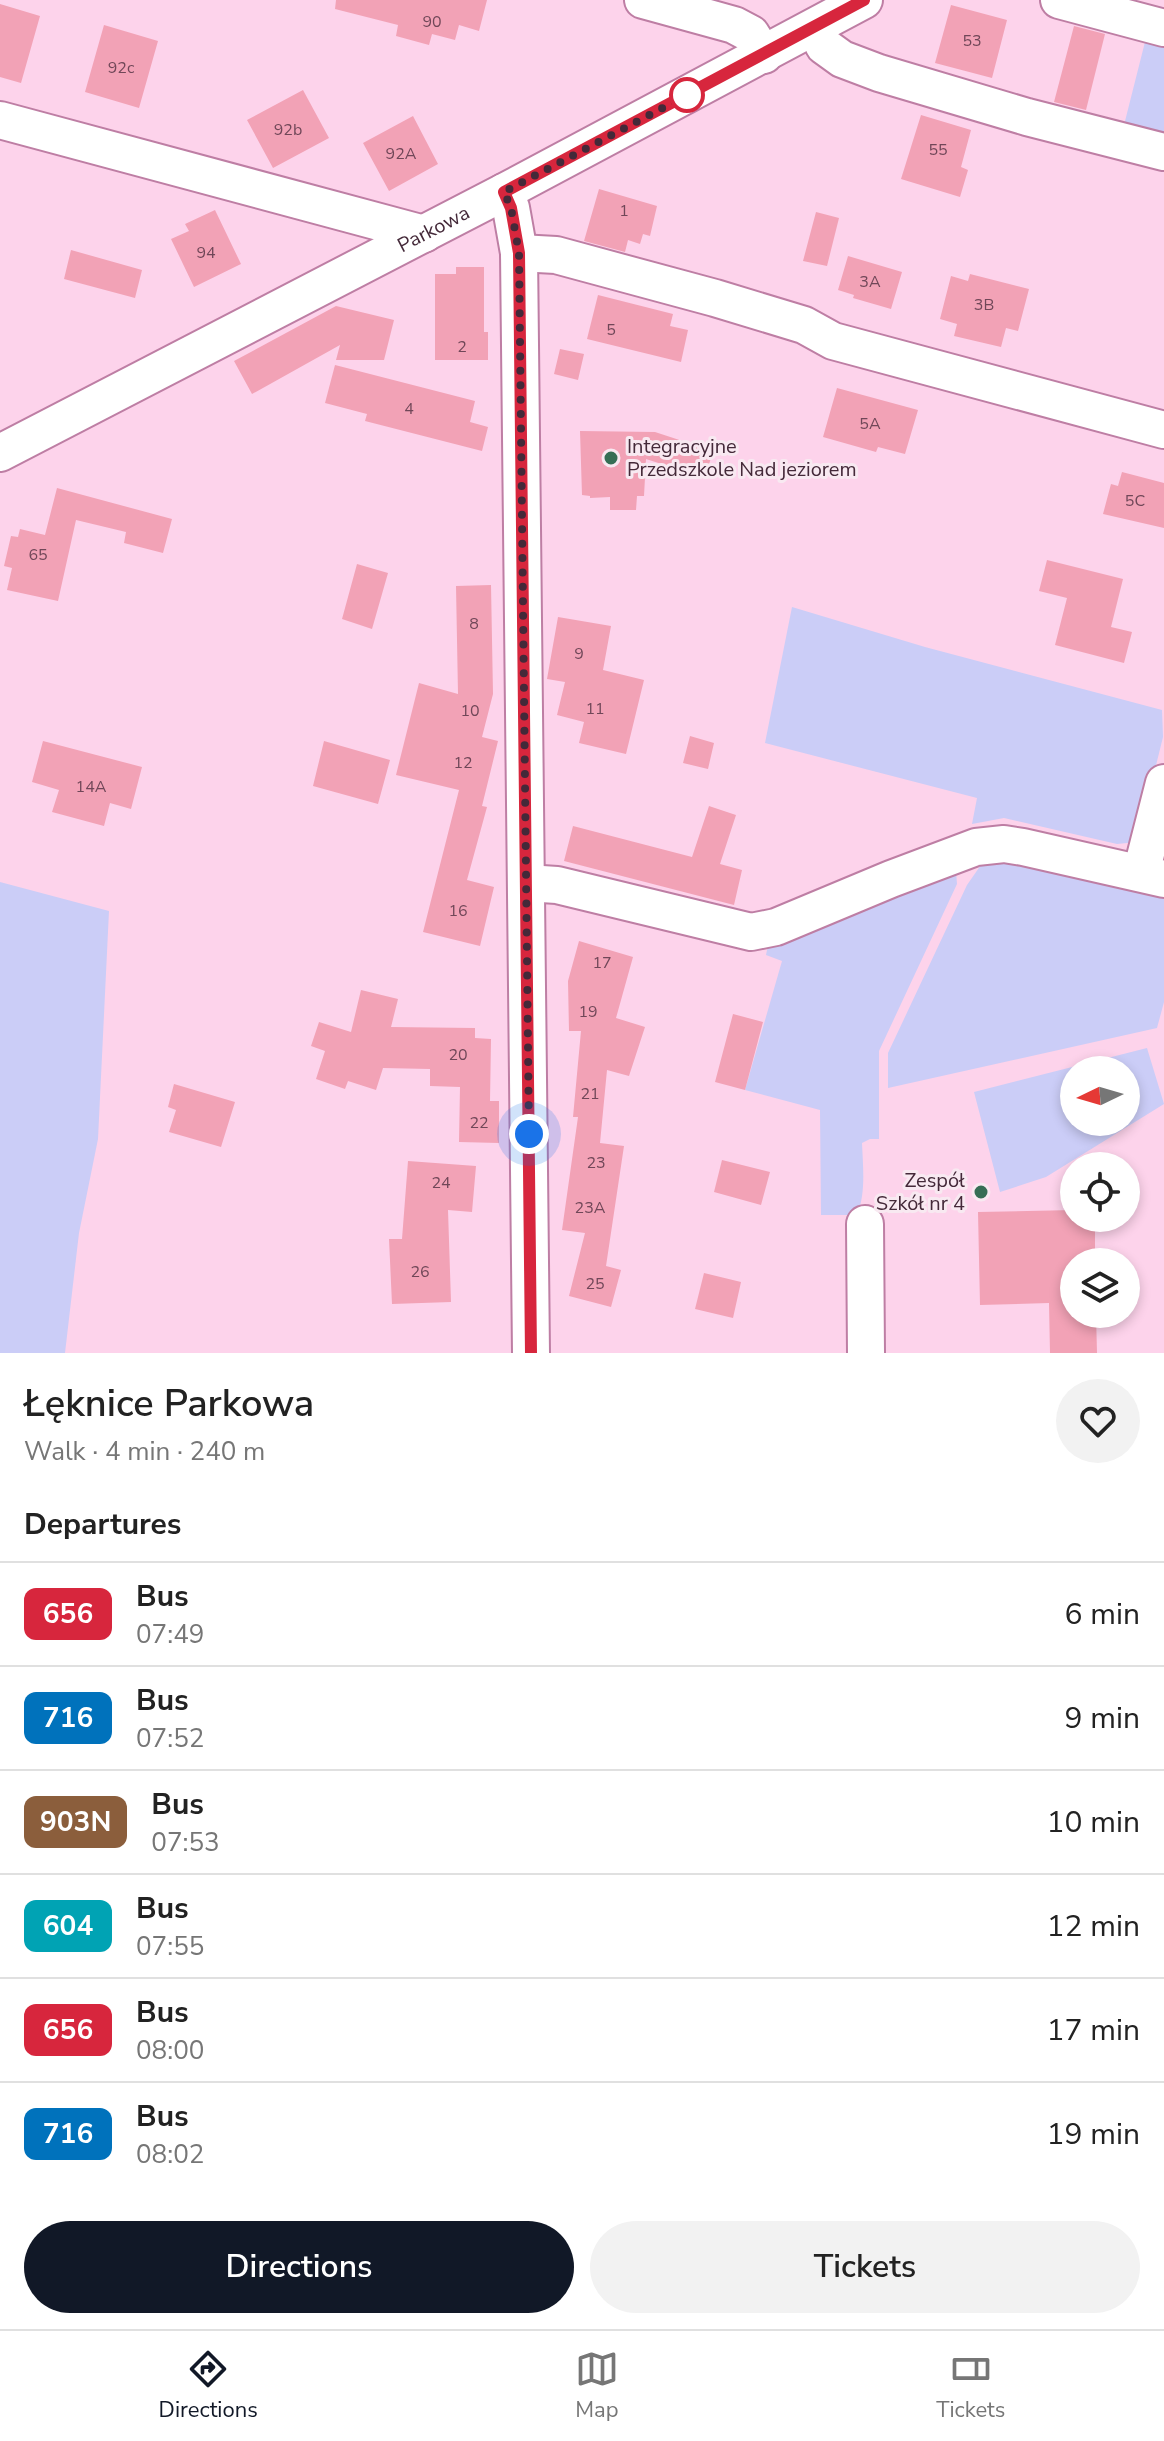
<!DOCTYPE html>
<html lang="en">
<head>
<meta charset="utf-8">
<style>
  :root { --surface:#fff; --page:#f2f2f2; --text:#222; --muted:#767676; --line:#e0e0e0; --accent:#111827 }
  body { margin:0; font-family:"Nunito Sans",sans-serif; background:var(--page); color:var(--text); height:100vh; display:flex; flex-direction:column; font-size:30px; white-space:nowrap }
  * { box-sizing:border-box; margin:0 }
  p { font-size:26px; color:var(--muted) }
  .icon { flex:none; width:44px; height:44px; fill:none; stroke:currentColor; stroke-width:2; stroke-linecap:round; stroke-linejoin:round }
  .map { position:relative; height:1353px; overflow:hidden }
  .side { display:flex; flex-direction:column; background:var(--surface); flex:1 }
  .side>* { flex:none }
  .badge { padding:0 16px; border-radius:12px; font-size:28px; line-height:52px }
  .needle { width:52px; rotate:265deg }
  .tools { position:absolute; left:1060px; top:1056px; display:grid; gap:16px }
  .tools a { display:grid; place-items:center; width:80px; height:80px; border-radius:50%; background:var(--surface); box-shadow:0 4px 12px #0003; font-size:40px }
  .you { position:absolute; width:40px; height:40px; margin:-20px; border:6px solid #fff; border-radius:50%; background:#1a73e8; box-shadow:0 0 0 12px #1a73e833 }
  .map>.badge { position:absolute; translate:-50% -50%; box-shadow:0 0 0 4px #fff }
  h2 { padding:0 24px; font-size:30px; line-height:72px }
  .round { display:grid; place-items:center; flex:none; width:84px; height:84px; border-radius:42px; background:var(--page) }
  .headline { display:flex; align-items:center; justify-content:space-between; height:136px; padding:0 24px }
  h1 { font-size:38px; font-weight:600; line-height:60px }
  .button { display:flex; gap:16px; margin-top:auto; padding:16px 24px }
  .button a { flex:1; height:92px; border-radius:48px; background:var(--accent); color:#fff; font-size:32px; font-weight:600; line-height:92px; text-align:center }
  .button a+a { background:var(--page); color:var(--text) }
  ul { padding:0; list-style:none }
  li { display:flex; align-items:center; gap:24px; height:104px; padding:0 24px; border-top:2px solid var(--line) }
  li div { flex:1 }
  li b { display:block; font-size:30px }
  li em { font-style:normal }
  li .badge { min-width:88px; font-weight:700; text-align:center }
  .menu { display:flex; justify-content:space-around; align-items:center; height:112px; border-top:2px solid var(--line); background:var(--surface); font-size:22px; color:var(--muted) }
  .menu a { display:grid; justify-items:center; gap:4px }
  .menu .selected { color:var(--accent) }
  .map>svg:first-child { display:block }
  .green { fill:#cbcdf7; fill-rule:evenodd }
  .building { fill:#f2a2b6 }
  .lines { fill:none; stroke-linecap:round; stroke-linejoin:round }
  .minor-casing { stroke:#be7ea4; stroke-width:40 }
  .minor { stroke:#fff; stroke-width:36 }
  .line-casing { stroke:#fff; stroke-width:18 }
  .line { stroke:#d7263d; stroke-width:12 }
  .walk { stroke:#442939; stroke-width:8; stroke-dasharray:0 14.4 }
  .stop-dot { fill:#fff; stroke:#d7263d; stroke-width:4 }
  .poi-dot { fill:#366e55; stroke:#f8e9f1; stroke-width:3 }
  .labels { text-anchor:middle; stroke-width:6; stroke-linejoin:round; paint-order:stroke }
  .number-label { font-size:16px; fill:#704758 }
  .street-label { font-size:20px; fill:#442939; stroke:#f8e9f1 }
  .poi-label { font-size:20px; fill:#442939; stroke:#f8e9f1; text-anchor:start }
</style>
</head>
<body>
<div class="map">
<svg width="1164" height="1353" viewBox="0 0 1164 1353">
  <rect width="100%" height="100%" fill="#fdd3eb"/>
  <!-- green -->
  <path class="green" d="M1147,34l17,5v104l-42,-10z
    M792,607l133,40 237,63 1,27 -26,105 -20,2 -113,-26 -32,6 5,-26 -212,-55z
    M1000,858l164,36v108l-7,26 -269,60v-35l79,-168 16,-23z
    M956,871l1,13 -78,167v88h-9l-8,4c1,24 4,51 -5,72h-36l-1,-105 -75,-20 37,-129 -16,-6 2,-10z
    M0,882l109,29 -11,228 -19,94 -14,120h-65z
    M1147,1048l17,56 -118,73 -46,15 -26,-100zM1074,1070h52v52h-52z"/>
  <!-- building -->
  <path class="building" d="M336,0h151l-8,31 -20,-6 -4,15 -23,-6 -3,11 -33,-9 2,-11 -63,-16z
    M0,4l40,12 -19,67 -21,-6z
    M951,5l56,15 -15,58 -57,-15z
    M104,25l54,16 -19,67 -54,-16z
    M1074,26l31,8 -19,76 -32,-8z
    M303,90l26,48 -56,30 -26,-48z
    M921,115l50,15 -10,37 7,3 -8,27 -59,-18z
    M413,116l25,48 -49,27 -26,-48z
    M599,189l58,17 -7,30 -7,-2 -3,10 -12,-4 -3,12 -41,-11z
    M215,210l26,54 -47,23 -23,-48 18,-8 -4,-7z
    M816,212l23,6 -12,48 -24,-5z
    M71,250l71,20 -7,28 -71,-19z
    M848,256l54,16 -11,37 -38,-11 1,-3 -16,-5z
    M456,267h28v65h4v28h-53v-86h21z
    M970,274l59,15 -11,42 -12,-3 -5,19 -47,-11 3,-12 -17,-5 11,-43 17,5z
    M598,295l75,19 -3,12 18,4 -7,32 -94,-23z
    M336,306l58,14 -10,40h-48l4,-15 -88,49 -18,-33z
    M560,349l24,5 -6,26 -24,-6z
    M335,365l140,36 -5,21 18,5 -6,24 -117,-30 2,-7 -42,-11z
    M837,388l81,22 -13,44 -27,-7 -2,5 -53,-15z
    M580,431l75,1 58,19 -8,27 -59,-19 -2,37h-7l-1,14h-26v-13l-20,1v-2l-8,-1z
    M1122,472l42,11v45l-61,-14 8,-30 7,2z
    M57,488l115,31 -9,34 -39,-10 2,-11 -50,-12 -18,81 -51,-11 5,-22 -8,-2 7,-30 7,1 2,-8 25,6z
    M1047,560l76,19 -12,48 21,5 -8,31 -69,-18 12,-47 -28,-7z
    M357,564l31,9 -16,56 -30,-10z
    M491,585l2,109 -11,43 16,4 -16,65 5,1 -20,73 27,7 -14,59 -57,-14 36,-142 -63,-15 23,-92 39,11 -2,-108z
    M558,617l53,9 -8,44 41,10 -18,74 -47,-11 5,-21 -27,-7 8,-33 -18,-3z
    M690,736l24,7 -6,26 -25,-6z
    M43,741l99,26 -11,42 -21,-6 -6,23 -52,-14 7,-22 -27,-8z
    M324,741l66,19 -12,44 -65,-18z
    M709,806l27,9 -16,49 22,6 -8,35 -170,-44 9,-35 119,31z
    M579,941l54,16 -17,61 29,9 -16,49 -22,-6 -7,73 24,3 -18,120 15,4 -10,37 -42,-11 16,-63 -23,-3 16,-113h-5l8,-86h-12l-1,-50z
    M361,990l37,9 -7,28 84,1v10l16,1 -1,62h9v42l-40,-1 1,-55 -30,-1v-17l-47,-1 -7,22 -28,-9 -3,8 -29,-10 9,-28 -14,-5 8,-24 32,10z
    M733,1014l30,8 -18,68 -30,-8z
    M174,1084l61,18 -14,45 -52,-15 7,-22 -8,-3z
    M722,1160l48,12 -9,33 -47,-13z
    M408,1161l68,5 -4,46 -24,-2 3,92 -59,2 -3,-65h13z
    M1074,1210v8h21v44h-21v52h22l1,39h-47l-1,-50 -69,2 -2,-93z
    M704,1273l37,9 -8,36 -38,-9z"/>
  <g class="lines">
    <defs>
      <g id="minor">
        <path d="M643,0l91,25 17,9 13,21"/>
        <path d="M1059,0l105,28"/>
        <path d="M815,27l9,19 18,13 37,14 148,44 137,35"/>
        <path d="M0,120l424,114"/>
        <path d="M504,192l7,16 8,45 12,1100"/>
        <path d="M519,253l37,2 159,43 89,27 29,16 331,89"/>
        <path id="s1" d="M0,453l504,-261 360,-192"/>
        <path d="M1141,873l23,-90"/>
        <path d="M526,883l31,2 194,47 25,-5 115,-48 85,-32 28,-3 19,3 141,32"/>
        <path d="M865,1224l1,129"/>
      </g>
    </defs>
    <!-- minor casing -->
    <use href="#minor" class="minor-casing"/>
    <!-- minor -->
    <use href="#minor" class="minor"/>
  </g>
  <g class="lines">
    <defs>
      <path id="line" d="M531,1353l-12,-1100 -8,-45 -7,-16 360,-192"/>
    </defs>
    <!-- line casing -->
    <use href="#line" class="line-casing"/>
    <!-- line -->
    <use href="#line" class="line"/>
    <!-- walk -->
    <path class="walk" d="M529,1134l-10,-881 -8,-45 -7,-16 183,-97"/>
  </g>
  <!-- markers -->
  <circle class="stop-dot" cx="687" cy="95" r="16"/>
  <g class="poi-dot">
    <circle cx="611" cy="458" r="8"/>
    <circle cx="981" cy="1192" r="8"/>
  </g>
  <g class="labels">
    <!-- number labels -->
    <g class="number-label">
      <text x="432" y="27">90</text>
      <text x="972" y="46">53</text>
      <text x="121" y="73">92c</text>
      <text x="288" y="135">92b</text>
      <text x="938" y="155">55</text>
      <text x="401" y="159">92A</text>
      <text x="624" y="216">1</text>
      <text x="206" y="258">94</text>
      <text x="870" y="287">3A</text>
      <text x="984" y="310">3B</text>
      <text x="611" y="335">5</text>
      <text x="462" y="352">2</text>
      <text x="409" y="414">4</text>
      <text x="870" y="429">5A</text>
      <text x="1135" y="506">5C</text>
      <text x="38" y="560">65</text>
      <text x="474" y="629">8</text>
      <text x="579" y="659">9</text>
      <text x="595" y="714">11</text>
      <text x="470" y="716">10</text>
      <text x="463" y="768">12</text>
      <text x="91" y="792">14A</text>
      <text x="458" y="916">16</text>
      <text x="602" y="968">17</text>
      <text x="588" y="1017">19</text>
      <text x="458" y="1060">20</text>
      <text x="590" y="1099">21</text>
      <text x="479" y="1128">22</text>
      <text x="596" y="1168">23</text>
      <text x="441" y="1188">24</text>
      <text x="590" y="1213">23A</text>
      <text x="420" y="1277">26</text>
      <text x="595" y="1289">25</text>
    </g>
    <!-- street labels -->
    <g class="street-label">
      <text dy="7" stroke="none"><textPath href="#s1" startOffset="488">Parkowa</textPath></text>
    </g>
    <!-- poi labels -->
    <g class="poi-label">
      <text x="627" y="453">Integracyjne<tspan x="627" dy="23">Przedszkole Nad jeziorem</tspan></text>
      <text x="965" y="1187" text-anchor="end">Zespół<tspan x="965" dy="23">Szkół nr 4</tspan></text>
    </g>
  </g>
</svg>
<div class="tools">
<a><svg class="needle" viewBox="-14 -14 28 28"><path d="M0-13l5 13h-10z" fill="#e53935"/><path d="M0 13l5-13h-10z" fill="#767676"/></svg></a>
<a><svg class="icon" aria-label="locate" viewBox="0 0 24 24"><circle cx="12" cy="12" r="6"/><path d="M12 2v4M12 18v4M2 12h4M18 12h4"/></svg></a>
<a><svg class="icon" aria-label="layers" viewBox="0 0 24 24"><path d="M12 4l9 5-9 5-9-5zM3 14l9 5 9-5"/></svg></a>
</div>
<div class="you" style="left:529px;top:1134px"></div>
</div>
<section class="side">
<div class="headline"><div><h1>Łęknice Parkowa</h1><p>Walk · 4 min · 240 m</p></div><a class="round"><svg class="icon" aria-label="heart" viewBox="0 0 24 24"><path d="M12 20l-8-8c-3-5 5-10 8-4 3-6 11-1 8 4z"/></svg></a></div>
<h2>Departures</h2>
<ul>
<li><span class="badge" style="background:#d7263d;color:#fff">656</span><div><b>Bus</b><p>07:49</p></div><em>6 min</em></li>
<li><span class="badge" style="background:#0072bc;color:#fff">716</span><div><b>Bus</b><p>07:52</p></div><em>9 min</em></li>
<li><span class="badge" style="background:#8b5e3c;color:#fff">903N</span><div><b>Bus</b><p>07:53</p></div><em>10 min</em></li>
<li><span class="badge" style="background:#00a3b4;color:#fff">604</span><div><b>Bus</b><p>07:55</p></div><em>12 min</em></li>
<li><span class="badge" style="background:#d7263d;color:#fff">656</span><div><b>Bus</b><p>08:00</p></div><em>17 min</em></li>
<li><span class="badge" style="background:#0072bc;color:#fff">716</span><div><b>Bus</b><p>08:02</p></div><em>19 min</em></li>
</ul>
<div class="button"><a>Directions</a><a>Tickets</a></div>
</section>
<nav class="menu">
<a class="selected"><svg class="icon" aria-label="directions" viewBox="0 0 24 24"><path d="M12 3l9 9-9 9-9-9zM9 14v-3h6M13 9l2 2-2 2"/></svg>Directions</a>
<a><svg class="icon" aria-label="map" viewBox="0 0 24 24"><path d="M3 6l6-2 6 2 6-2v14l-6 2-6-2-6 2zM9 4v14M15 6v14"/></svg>Map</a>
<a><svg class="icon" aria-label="tickets" viewBox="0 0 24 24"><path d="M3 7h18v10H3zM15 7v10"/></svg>Tickets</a>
</nav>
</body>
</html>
